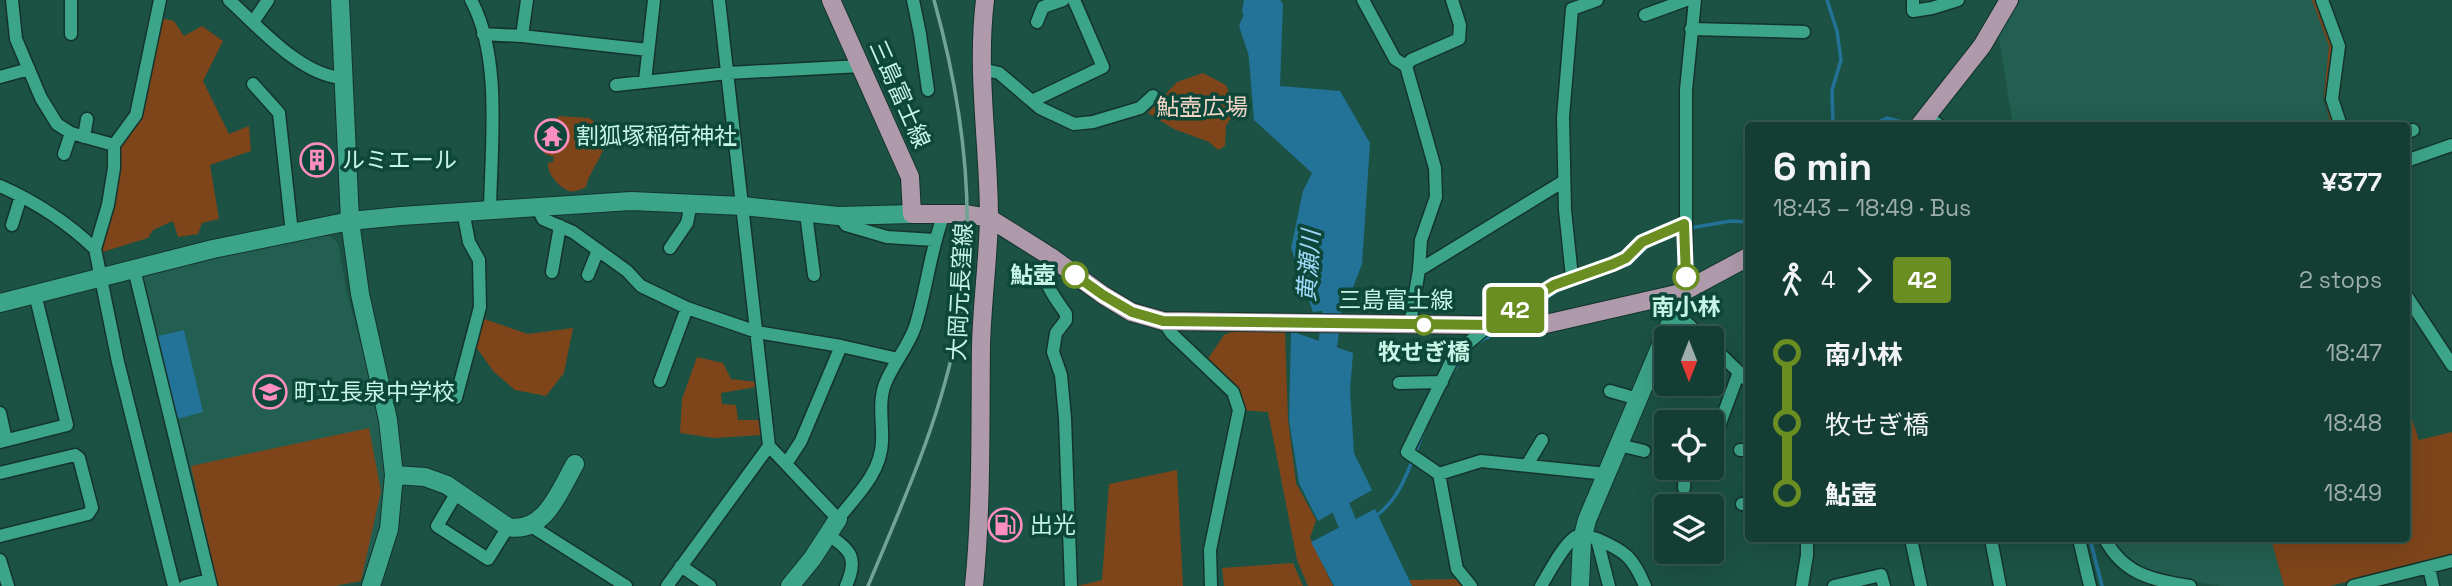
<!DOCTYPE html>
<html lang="en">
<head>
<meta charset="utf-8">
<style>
  :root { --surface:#143e33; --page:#21493f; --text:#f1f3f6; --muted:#9daeac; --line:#33574e }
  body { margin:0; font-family:"Space Grotesk","Noto Sans JP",sans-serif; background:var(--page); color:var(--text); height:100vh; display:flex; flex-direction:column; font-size:26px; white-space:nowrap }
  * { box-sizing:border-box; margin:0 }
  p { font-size:23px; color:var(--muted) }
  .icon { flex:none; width:38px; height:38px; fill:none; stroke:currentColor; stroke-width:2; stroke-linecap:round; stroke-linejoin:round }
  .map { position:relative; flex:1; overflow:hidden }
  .panel { position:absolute; left:1745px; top:122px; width:665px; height:420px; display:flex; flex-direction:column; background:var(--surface); border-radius:7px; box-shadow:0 7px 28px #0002,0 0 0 2px var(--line) }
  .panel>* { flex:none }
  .badge { padding:0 14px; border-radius:5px; font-size:24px; line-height:46px }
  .needle { width:46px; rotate:180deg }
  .buttons { position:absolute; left:1654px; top:326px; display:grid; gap:14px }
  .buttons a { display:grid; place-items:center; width:70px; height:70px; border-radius:7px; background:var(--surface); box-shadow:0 7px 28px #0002,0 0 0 2px var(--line); font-size:35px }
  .map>.badge { position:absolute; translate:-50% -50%; box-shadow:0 0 0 4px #fff }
  .legs { display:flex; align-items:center; gap:10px; height:77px; padding:0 28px; font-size:23px }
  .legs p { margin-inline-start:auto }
  .headline { display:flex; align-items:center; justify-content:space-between; height:119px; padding:0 28px }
  h1 { font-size:38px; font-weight:700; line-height:52px }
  ul { padding:0 28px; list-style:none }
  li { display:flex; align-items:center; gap:24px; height:70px; font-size:26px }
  li i { display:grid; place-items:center; width:10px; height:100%; margin:0 9px; background:currentColor }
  li i::after { content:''; width:18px; height:18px; margin:-9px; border:5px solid; border-radius:50%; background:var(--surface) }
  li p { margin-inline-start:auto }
  li:first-child i { background:linear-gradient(#0000 50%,currentColor 0) }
  li:last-child i { background:linear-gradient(currentColor 50%,#0000 0) }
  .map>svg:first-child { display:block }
  .built { fill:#225f50 }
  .green { fill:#7e451b }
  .water { fill:#237297 }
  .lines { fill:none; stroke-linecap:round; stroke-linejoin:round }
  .stream { stroke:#237297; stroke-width:3.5 }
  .river { stroke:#237297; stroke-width:19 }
  .street-casing { stroke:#14342b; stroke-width:15 }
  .secondary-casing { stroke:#14342b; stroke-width:20 }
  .primary-casing { stroke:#14342b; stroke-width:20 }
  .street { stroke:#3ca489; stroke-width:12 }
  .secondary { stroke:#3ca489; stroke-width:18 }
  .primary { stroke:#af9aab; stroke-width:18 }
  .rail { stroke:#71a495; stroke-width:3.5 }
  .line-1-casing { stroke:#fff; stroke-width:16 }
  .line-1 { stroke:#6b8e23; stroke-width:10 }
  .stop-1-dot { fill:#fff; stroke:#6b8e23; stroke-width:3.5 }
  .labels { text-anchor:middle; stroke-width:7; stroke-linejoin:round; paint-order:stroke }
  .street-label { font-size:23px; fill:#c6f4e5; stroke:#0d4739 }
  .park-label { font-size:23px; fill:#f0d5c5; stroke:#0d4739 }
  .poi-label { font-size:23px; fill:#c6f4e5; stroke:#0d4739; text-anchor:start }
  .stop-label { font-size:23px; font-weight:bold; fill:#c6f4e5; stroke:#0d4739 }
  .water-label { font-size:24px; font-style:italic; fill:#9ed8f8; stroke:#0d4739 }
</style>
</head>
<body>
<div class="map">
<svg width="2452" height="586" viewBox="0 0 2452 586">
  <rect width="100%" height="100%" fill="#1b5244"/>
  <!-- built -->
  <path class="built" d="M2014,0h298l17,46 -6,53 8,27h-318l-15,-94z
    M322,235l8,1 8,7 9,50 35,130 5,51 -5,47 -21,60 -22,5h-124l-76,-311z
    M2112,539h159l13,47h-63l-64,-11 -26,-10z"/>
  <!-- green -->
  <path class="green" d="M2312,0h10l17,45 6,-1 -6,62 5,20h-13l-7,-30 5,-50z
    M156,17l18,4 10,15 18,-10 21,15 -20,40 26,53 20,-8 2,25 -41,14 9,54 -17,4 -4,11 -20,3 -5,-16 -20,9 -5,8 -52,16 22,-107 21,-33z
    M1203,73l23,12 7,17 -2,16 -5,8 -1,20 -7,4 -9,-8 -35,-13 -26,-16 29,-31z
    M559,116l30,2 16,11c3,26 -13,35 -19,58 -5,2 -11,6 -17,4 -10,-4 -22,-17 -21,-28l5,-1 1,-5 -9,-3 -4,-7 3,-6 -3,-17 11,-1z
    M484,319l44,15 45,-6 -9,45 -18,23 -31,-6 -21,-18 -18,-25z
    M1234,331l51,1 3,88 8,63 20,37 -6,18 23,48h-25l-11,-26 -29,-148 -29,-2 -34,-47 19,-28z
    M697,357l26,6 8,16 25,3v5l-35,6 1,11 14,1 2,15h22l1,15 -47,3 -34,-5 2,-34z
    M2406,401l13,39 33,-8v124l-122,30h-46l-13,-47h135z
    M369,428l12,63 -20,90 -26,5h-117l-27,-120z
    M1177,470l6,116h-106l25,-6 7,-96z
    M1293,563l10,23h-79l-2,-18z
    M1461,579l4,7h-53l-3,-6z"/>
  <!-- water -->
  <path class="water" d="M1244,0h25l-24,19 -3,-8z
    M1271,0h9l3,4 -3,82 60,5 30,52 -8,121 -17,44 -32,4 -22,-64 12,-57 9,-18 -58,-53 -7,-84 10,-22z
    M184,330l19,82 -26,7 -19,-83z
    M1291,331l62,22 -3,37 4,63 18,37 -54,31 -19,-38 -10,-63z
    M1375,509l37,77h-78l-23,-44z"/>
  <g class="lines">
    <!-- stream -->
    <path class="stream" d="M1827,0l10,31 4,29 -9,30 1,36
      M1868,126l19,-8 22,6
      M1690,228l41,-7 17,1
      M1621,267l7,-2 22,-21
      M1516,319l45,-31
      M1376,516c23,-17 31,-42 41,-68 11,-29 34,-83 57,-103 7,-5 17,-9 24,-13
      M2090,539l12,47"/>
    <!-- river -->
    <path class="river" d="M1258,53l-9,-27 14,-26
      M1319,365l9,-22 7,-58
      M1332,486l41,100"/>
    <defs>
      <path id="street" d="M12,0l4,39 25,59 16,26 14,9 43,12
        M160,0l-24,115 -22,30v23l-6,37 -13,44 23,113 56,224
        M229,0c30,27 73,77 115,78
        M471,0c31,57 20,146 19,209
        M719,0l50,446 69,73c18,-23 43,-46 44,-77 1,-19 -4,-40 3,-58 8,-20 23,-37 30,-57 12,-38 15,-77 29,-113
        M913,0l7,34 8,56
        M1363,0l32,59 11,7 29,102 1,29 -15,43 -2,30 -9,54
        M1913,0v11l19,-3 26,-8
        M2322,0l17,46 -7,53 9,27
        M1645,15l41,-15
        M253,22l15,-22
        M1037,22l6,-15 20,-7
        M1691,29l113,3
        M71,34v-34
        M483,34l39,2 126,14
        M522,36l5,-36
        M1406,66l5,-6 48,-21 1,-14 -8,-25
        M982,69l17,4 41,35 34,16 19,-2 47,-14 13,-12
        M0,77l29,-8
        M645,81l9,-81
        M253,84l26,29 13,120
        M616,85l112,-12 133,-7
        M1032,101l71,-34 -29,-67
        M1928,116l12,10
        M2406,133l7,-3
        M84,137l3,-18
        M64,154l7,-21
        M2406,161l46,-16
        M0,186c36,16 67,36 95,63
        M537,206l6,13 30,13 54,39 14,15 46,22 70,24 84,14 57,13
        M806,214l8,61
        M840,216l6,9 41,12 47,3
        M12,225l9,-29
        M670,248l17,-25 4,-19
        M1051,257c-14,22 2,37 15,57v6l-10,13 -3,19 8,23 4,43 6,168
        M134,269l77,317
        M1419,270l145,-89
        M552,272l8,-46
        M588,275l10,-25
        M1572,277l-7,-67 -2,-93 9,-108 25,-9
        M1681,293l5,-16v-187l9,-90
        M2406,295l46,70
        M1675,312l28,26
        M1163,321l9,13 61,58 6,18 -29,140 1,36
        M1712,346l36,35
        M660,381l27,-73
        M1399,383l43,-1
        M1610,391l28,8
        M456,398l24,-91 -1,-47 -10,-18 -6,-31
        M0,413l6,27
        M0,442l67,-17 -32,-131
        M1619,445l25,6
        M1712,445l27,-73
        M1740,450h8
        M786,464l15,-23 40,-95
        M1527,465l15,-25
        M0,473l75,-18 4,3 13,50 -4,6 -88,22
        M1439,474l42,-13 126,13
        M1684,488l1,-21
        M456,494l-19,32 51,33 20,-32
        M1742,504h6
        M531,526l95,60
        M828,535c24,15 30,24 18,51
        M1597,539c28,12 36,18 48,47
        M1911,539l10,47
        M1991,539l9,47
        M2079,539l11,47
        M2105,539c19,36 48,41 85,47
        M0,560l8,26
        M681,566l29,20
        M2429,567l4,19
        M185,586l24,-6
        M667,586l102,-140
        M1471,586l-14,-17 -18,-95 -32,-22 44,-90 12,-15 27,-22 64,-40 59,-20 13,-7 16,-16 42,-18
        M1541,586c8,-13 21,-39 33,-48 7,-5 15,-1 23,1l12,47
        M1802,586l5,-31v-16
        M1834,586l47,-11 3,11
        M2353,586l99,-25"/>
      <path id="secondary" d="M340,0l10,221 10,73 28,126 6,55 -5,54 -18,57
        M0,303l213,-54 137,-28 51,-5 230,-15 112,5 95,10 74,-2
        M394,475l31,2 22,8 61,42c37,7 52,-37 67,-63
        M790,586l22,-27 26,-40
        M1580,586l2,-46 5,-20 88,-208 6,-19"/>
      <path id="primary" d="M831,0l79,177 2,37h54l23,4 62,39 52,38 28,17 32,9 374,5 144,-33 67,-36
        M1919,126l63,-80 27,-46
        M974,586c8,-80 6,-160 7,-240 1,-42 7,-85 8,-128 0,-72 -13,-145 -4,-218"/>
    </defs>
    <!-- street casing -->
    <use href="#street" class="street-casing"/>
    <!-- secondary casing -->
    <use href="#secondary" class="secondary-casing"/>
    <!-- primary casing -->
    <use href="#primary" class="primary-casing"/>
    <!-- street -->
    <use href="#street" class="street"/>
    <!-- secondary -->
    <use href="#secondary" class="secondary"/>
    <!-- primary -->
    <use href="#primary" class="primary"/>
    <!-- rail -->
    <path class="rail" d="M868,586c35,-84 74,-170 90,-260 20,-108 5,-222 -24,-326"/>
  </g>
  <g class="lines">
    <defs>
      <path id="line-1" d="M1075,275l28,20 29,17 31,9 327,4 64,-40 59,-21 13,-6 16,-16 42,-18 2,53"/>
    </defs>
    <!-- line-1 casing -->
    <use href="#line-1" class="line-1-casing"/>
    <!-- line-1 -->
    <use href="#line-1" class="line-1"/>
  </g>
  <!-- icons -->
  <defs>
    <symbol id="temple-ring" viewBox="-11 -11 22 22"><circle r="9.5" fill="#0d4739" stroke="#fd8ebf" stroke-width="1.5"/><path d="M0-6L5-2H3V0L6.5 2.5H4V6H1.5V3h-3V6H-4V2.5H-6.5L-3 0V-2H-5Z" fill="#fd8ebf"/></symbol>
    <symbol id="building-ring" viewBox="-11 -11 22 22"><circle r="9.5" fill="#0d4739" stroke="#fd8ebf" stroke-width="1.5"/><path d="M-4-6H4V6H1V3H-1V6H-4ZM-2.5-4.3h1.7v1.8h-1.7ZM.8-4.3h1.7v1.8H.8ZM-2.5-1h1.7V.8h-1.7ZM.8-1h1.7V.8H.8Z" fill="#fd8ebf"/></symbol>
    <symbol id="school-ring" viewBox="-11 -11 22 22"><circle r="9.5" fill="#0d4739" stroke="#fd8ebf" stroke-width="1.5"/><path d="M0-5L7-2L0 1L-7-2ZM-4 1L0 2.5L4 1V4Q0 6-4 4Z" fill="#fd8ebf"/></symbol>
    <symbol id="fuel-ring" viewBox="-11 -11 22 22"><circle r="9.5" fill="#0d4739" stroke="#fd8ebf" stroke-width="1.5"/><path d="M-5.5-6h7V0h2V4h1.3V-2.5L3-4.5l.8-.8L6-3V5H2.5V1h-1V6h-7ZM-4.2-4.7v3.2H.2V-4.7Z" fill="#fd8ebf"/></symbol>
  </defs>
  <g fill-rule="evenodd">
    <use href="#temple-ring" x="533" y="117" width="38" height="38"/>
    <use href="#building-ring" x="298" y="141" width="38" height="38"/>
    <use href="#school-ring" x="251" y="373" width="38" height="38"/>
    <use href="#fuel-ring" x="986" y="506" width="38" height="38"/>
  </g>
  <!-- markers -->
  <g class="stop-1-dot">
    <circle cx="1075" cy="275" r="12"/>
    <circle cx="1686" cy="277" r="12"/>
    <circle cx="1424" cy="325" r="9"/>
  </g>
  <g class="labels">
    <!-- street labels -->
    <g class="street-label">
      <text transform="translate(900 94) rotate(66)" y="8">三島富士線</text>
      <text transform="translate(960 292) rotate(-87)" y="8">大岡元長窪線</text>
      <text x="1396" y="308">三島富士線</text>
    </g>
    <!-- park labels -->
    <g class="park-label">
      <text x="1202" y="115">鮎壺広場</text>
    </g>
    <!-- poi labels -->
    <g class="poi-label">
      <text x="576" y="144">割狐塚稲荷神社</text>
      <text x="342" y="168">ルミエール</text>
      <text x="294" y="400">町立長泉中学校</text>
      <text x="1030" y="533">出光</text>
    </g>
    <!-- stop labels -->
    <g class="stop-label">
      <text x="1056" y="283" text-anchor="end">鮎壺</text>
      <text x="1686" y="315">南小林</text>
      <text x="1424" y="360">牧せぎ橋</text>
    </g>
    <!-- water labels -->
    <g class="water-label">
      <text transform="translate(1309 266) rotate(-86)" y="8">黄瀬川</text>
    </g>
  </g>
</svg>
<div class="buttons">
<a><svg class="needle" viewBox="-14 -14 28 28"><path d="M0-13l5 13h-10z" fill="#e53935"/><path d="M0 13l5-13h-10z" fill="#9daeac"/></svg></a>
<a><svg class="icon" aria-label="locate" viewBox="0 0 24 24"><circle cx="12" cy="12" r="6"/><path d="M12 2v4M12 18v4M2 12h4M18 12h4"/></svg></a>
<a><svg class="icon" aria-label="layers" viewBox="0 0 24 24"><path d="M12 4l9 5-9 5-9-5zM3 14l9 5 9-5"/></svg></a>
</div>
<b class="badge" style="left:1515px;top:310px;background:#6b8e23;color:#fff">42</b>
<section class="panel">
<div class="headline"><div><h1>6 min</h1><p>18:43 – 18:49 · Bus</p></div><b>¥377</b></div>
<div class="legs"><svg class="icon" aria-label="walk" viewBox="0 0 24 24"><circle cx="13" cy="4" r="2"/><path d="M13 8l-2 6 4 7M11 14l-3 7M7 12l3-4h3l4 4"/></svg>4<svg class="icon" aria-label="forward" viewBox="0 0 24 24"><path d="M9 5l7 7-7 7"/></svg><b class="badge" style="background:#6b8e23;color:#fff">42</b><p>2 stops</p></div>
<ul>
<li><i style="color:#6b8e23"></i><b>南小林</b><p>18:47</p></li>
<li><i style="color:#6b8e23"></i><span>牧せぎ橋</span><p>18:48</p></li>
<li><i style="color:#6b8e23"></i><b>鮎壺</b><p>18:49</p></li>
</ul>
</section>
</div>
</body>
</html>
